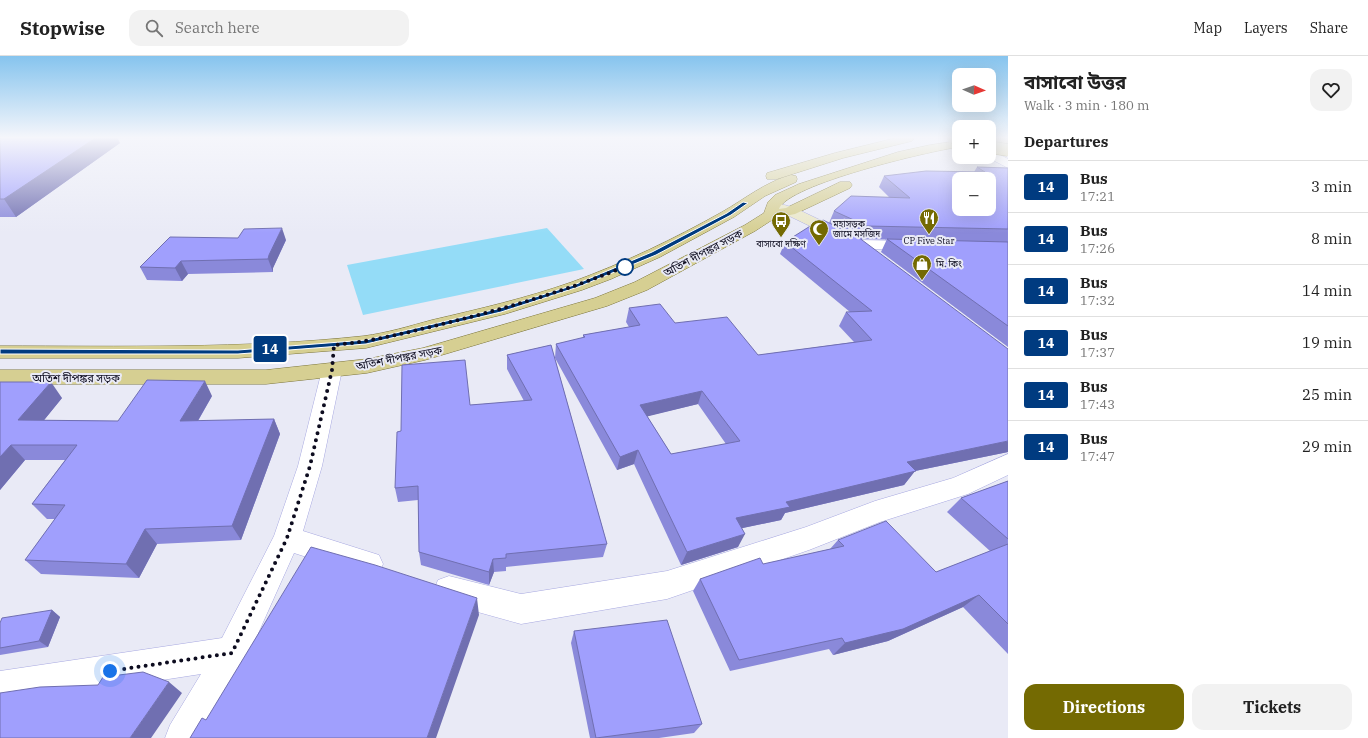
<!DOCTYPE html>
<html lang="en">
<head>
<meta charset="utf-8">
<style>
  :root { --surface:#fff; --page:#f2f2f2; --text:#222; --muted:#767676; --line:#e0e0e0; --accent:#746a02 }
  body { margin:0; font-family:"IBM Plex Serif","Noto Sans Bengali",serif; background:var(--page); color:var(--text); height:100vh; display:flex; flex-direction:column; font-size:15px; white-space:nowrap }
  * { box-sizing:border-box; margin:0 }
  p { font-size:13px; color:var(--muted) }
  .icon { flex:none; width:22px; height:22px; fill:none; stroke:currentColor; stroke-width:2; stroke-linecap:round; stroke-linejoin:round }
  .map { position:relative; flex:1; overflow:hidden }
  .side { display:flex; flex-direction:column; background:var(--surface); width:360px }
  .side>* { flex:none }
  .badge { padding:0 8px; border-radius:3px; font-size:14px; line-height:26px }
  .needle { width:26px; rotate:92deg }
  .fabs { position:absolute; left:952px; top:12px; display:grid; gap:8px }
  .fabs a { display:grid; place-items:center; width:44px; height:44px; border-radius:8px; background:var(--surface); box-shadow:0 4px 16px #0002; font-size:20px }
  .you { position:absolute; width:20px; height:20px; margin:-10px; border:3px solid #fff; border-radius:50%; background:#1a73e8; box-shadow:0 0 0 6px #1a73e833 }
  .map>.badge { position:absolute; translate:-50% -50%; box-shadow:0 0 0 2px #fff }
  h2 { padding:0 16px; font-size:15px; line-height:36px }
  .round { display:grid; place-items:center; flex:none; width:42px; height:42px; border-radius:12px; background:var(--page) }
  .headline { display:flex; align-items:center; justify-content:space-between; height:68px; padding:0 16px }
  h1 { font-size:19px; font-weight:700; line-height:30px }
  .action { display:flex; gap:8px; margin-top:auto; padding:8px 16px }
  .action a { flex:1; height:46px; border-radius:12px; background:var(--accent); color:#fff; font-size:16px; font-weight:700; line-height:46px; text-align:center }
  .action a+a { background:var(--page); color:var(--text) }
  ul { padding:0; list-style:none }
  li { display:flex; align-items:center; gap:12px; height:52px; padding:0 16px; border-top:1px solid var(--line) }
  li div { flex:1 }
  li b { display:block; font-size:15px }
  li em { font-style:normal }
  li .badge { min-width:44px; font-weight:700; text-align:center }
  header { display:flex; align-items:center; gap:24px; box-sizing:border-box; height:56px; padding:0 20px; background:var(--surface); border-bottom:1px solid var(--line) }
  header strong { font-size:19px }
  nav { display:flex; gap:22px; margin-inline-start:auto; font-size:14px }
  .search { width:280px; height:36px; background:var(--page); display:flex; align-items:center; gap:10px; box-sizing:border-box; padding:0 14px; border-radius:12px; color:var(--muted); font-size:15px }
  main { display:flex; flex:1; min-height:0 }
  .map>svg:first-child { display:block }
  .water { fill:#94dcf7 }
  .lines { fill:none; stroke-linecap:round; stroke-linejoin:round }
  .street-casing { stroke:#a7a8e1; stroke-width:1 }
  .secondary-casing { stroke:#a7a8e1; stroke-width:1 }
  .primary-casing { stroke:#7d763b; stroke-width:1 }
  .street { fill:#fff; fill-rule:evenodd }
  .secondary { fill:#eae7c9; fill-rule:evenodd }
  .primary { fill:#d6cf92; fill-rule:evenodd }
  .primary-bridge-casing { stroke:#7d763b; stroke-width:13; stroke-linecap:butt }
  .primary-bridge { stroke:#d6cf92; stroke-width:12 }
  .wall { fill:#8a89da; fill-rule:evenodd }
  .shaded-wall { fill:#706fb1 }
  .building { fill:#a09ffd; stroke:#706fb1; fill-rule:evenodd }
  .line { fill:#003b80; stroke:#fff }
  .walk { stroke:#0d0c1f; stroke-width:4; stroke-dasharray:0 7.2 }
  .stop-dot { fill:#fff; stroke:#003b80; stroke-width:2 }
  .labels { text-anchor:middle; stroke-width:4; stroke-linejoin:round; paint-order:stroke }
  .far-poi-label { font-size:9px; fill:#0d0c1f; stroke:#e9eaf6; text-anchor:start }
  .street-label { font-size:11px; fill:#0d0c1f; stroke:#e9eaf6 }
</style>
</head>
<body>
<header>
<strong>Stopwise</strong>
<div class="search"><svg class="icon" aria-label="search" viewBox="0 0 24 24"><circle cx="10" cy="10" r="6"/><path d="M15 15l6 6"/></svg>Search here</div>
<nav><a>Map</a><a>Layers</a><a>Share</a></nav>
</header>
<main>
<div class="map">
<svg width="1008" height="682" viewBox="0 0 1008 682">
  <rect width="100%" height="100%" fill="#e9eaf6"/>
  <!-- water -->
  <path class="water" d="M547,172l37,41 -221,46 -16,-50z"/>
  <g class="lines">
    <defs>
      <path id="street" d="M989,93l19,10v9l-21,-11h2z
        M859,184l54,1 6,2 2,3 -2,3 -6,2 -60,-3 -2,-3 2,-3z
        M332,307l7,2 3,5 -20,96 -19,65 76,24 4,9 -4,9 -10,4 -75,-24 -50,112 -41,73h-38l5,-13 31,-51 -201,31v-34l222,-33 52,-102 24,-70 24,-96 3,-5z
        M1008,398v21l-40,19 -88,28 -71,28 -142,49 -146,25 -72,-20 -11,-4 -4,-10 4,-10 11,-4 72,18 146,-23 139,-44 69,-26 78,-23z"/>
      <path id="secondary" d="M774,146l21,6 52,25 3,3 -3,3 -5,2 -5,-2 -52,-25 -16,-5 -2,-3 2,-3z"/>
      <path id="primary" d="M900,81h12l2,2 -2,2 -69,17 -66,21h-10l-1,-3 1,-3 68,-20z
        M1008,81v6l-19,1v-6z
        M959,85v6c-29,4 -171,37 -180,62l7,-1 54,-26h10l2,3 -2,3 -55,26 -20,4 -20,13 -108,59 -40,16 -182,54 -58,13 -101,11h-266v-14h266l101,-11 56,-11 172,-50 40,-16 110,-57 19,-12 4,-11 7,-7 24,-11 99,-32 32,-7z
        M791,119l5,1 1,3 -1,3 -31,14 -31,21 -74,40 -49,22 -29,11 -77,24 -139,34 -128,10h-238v-12c121,0 243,3 364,-10 23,-3 46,-10 68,-16 47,-11 95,-22 140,-38 52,-19 102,-43 150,-70 23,-13 43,-30 69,-37z"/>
    </defs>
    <!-- street casing -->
    <use href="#street" class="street-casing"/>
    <!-- secondary casing -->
    <use href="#secondary" class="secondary-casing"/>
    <!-- primary casing -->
    <use href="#primary" class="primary-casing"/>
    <!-- street -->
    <use href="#street" class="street"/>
    <!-- secondary -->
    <use href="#secondary" class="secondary"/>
    <!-- primary -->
    <use href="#primary" class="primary"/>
    <defs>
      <path id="primary-bridge" d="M953,81l6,2
        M989,91l19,3"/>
    </defs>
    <!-- primary-bridge casing -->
    <use href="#primary-bridge" class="primary-bridge-casing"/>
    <!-- primary-bridge -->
    <use href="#primary-bridge" class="primary-bridge"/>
  </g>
  <!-- wall -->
  <path class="wall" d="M0,81l120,6 -104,74h-16z
    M977,111l31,1v179l-127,-95 6,-13 66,2 -92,-2 -1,-1 148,214 -93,19 -11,14 -119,28 -4,7 -39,8 -4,19 -57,18 -47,-101 -17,6 -62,-112 1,-14 27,-6v-3l46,-8 -3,-5 3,-14 46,15 83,32 96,-13 -15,-16 7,-14h4l-70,-58 5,-12 34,-19h10l5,-12 56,-13 -11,-11 5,-11 90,-4zM698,348l28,40 -55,10 -24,-38z
    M286,184l-13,28v4l-85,2 -6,7 -35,-1 -7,-13z
    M551,289l56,199 -4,13 -97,10v4l-12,1 -5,13 -68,-20 -2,-13 -1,-52 -20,2 -3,-14 6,-57 69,-26 54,-4 -17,-32v-14z
    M0,326l62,16 -18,22 74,1 94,-25 -14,25 76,-2 6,15 -39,106 -84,4 -18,34 -98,-4 -16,-14 30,-41h-8l-15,-15 33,-44h-40l-25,30z
    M1008,425v173l-45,-47 -75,34 -55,14 -4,-6 -99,22 -37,-80 7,-12 130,-30 8,-9 98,32 54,-21 -43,-39 14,-14z
    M52,554l8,7 -12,30 -48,8v-32z
    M574,575l128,93 -8,9 -35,5h-69l-19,-95z"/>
  <!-- shaded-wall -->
  <path class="shaded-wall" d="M97,81h20l3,6 -104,74 -12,-18z
    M282,172l4,12 -13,28v4l-5,-13 1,-4z
    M181,205l7,13 -6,7 -7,-13z
    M205,325l7,15 -23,40 -9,-15z
    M51,326l11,16 -30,37 -14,-15z
    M702,335l-4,13 -61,15 3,-14z
    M274,363l6,15 -39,106 -9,-14z
    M1008,385v11l-93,19 -11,14 -119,28 -4,7 -52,11 7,-13 171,-56z
    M11,389l14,15 -25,30v-33z
    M638,394l-4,14 -17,6 3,-13z
    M145,473l12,15 -18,34 -13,-14z
    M745,478l-7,13 -57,18 6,-13z
    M493,503l1,13 -5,13v-13z
    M979,539l-16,12 -75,34 -55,14 12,-12z
    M477,542l2,17 -43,123h-9z
    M52,554l8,7 -12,30 -9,-6z
    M169,626l13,11 -31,45h-21z"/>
  <!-- building -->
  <path class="building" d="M0,81h97l-93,62h-4z
    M977,111l31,1v61l-141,-3 -33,-15 17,-15 59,2 -26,-22 42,-5 59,1zM959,123h30v30h-30z
    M823,164l35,17 150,112v92l-101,21 9,9 -130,31 4,5 -54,11 9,16 -58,18 -49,-102 -18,7 -64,-113 29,-7 -2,-2 57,-10 -11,-17 31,-4 15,19 52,-6 31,38 114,-15 -26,-28 26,-1 -87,-69 30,-19h4zM702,335l38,50 -69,13 -31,-49z
    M282,172l-13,27 -1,4 -87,2 -6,7 -35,-1 30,-30 68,1 6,-9z
    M887,183l121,3v84z
    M551,289l56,199 -101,10v4l-13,1 -4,13 -70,-20 -1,-66 -23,2 2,-56 4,-1 1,-66 63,-5 5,45 62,-5 -25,-45z
    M147,324l58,1 -25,40 94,-2 -42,107 -87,3 -19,35 -101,-4 40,-55 -33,-1 45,-59h-66l-11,12v-75h51l-33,38 100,1z
    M1008,425v58l-47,-41z
    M886,465l50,51 72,-28v80l-29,-29 -76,34 -58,14 -3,-5 -103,22 -39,-81 60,-21 3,6 81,-18 -6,-6z
    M311,491l64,18 102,33 -50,140h-237l12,-20 4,2z
    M52,554l-13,31 -39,7v-25l2,-5z
    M667,564l35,104 -106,14 -22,-107z
    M143,616l26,10 -39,56h-130v-45l40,-6 58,-2 5,-8z"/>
  <!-- sky -->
  <linearGradient id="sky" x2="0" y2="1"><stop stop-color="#86c4ee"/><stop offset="0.46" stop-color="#f5f6fb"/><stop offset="1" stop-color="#f5f6fb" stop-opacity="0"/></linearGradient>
  <rect width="1008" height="177" fill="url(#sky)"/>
  <!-- line -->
  <path class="line" d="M743,146l5,1 -17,12 -75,40 -78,32 -77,25 -135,32 -128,10h-238v-5l238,1 128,-10 131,-31 77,-24 78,-33 75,-39z"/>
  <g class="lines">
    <!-- walk -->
    <path class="walk" d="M110,615l122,-18 55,-115 23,-72 22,-96 2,-25c43,-4 83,-15 125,-25 58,-15 115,-32 170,-55l-4,2"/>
  </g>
  <!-- icons -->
  <defs>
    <symbol id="restaurant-pin" viewBox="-11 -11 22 30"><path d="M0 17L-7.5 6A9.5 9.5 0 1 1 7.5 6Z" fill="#746a02" stroke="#e9eaf6"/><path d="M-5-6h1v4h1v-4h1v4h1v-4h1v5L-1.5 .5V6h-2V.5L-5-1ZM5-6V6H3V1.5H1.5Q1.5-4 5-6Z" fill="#fff"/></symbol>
    <symbol id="bus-pin" viewBox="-11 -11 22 30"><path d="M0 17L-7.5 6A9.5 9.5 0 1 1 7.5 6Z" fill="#746a02" stroke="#e9eaf6"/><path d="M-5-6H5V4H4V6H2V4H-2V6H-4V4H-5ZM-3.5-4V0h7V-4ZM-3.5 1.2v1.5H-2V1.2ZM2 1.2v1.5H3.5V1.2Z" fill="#fff"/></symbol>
    <symbol id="mosque-pin" viewBox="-11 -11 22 30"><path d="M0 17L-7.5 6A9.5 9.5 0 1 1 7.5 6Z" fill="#746a02" stroke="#e9eaf6"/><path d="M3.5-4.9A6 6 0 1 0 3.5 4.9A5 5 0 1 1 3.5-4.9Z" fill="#fff"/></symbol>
    <symbol id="shop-pin" viewBox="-11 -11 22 30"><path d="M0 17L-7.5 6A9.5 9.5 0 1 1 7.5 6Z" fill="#746a02" stroke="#e9eaf6"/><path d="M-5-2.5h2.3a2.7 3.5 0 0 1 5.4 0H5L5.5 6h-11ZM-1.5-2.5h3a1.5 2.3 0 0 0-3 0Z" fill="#fff"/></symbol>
  </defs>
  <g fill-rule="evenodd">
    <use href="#restaurant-pin" x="918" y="151" width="22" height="30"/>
    <use href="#bus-pin" x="770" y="154" width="22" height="30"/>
    <use href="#mosque-pin" x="808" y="162" width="22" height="30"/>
    <use href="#shop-pin" x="911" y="197" width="22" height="30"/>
  </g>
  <!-- markers -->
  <circle class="stop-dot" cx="625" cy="211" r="8"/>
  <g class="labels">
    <!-- far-poi labels -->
    <g class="far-poi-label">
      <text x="833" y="171">মহাসড়ক<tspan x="833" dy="10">জামে মসজিদ</tspan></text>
      <text x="929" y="188" text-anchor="middle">CP Five Star</text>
      <text x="781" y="191" text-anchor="middle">বাসাবো দক্ষিণ</text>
      <text x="936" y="211">মি. কিং</text>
    </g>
    <!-- street labels -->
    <g class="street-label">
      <text transform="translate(703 197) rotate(-28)" y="4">অতিশ দীপঙ্কর সড়ক</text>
      <text transform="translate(399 302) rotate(-11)" y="4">অতিশ দীপঙ্কর সড়ক</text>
      <text x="76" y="326">অতিশ দীপঙ্কর সড়ক</text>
    </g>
  </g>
</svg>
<div class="fabs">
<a><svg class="needle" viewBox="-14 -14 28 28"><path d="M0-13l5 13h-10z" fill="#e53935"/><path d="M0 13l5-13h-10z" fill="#767676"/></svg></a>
<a>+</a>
<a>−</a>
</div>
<div class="you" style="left:110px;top:615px"></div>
<b class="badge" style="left:270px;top:293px;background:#003b80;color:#fff">14</b>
</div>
<section class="side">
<div class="headline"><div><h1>বাসাবো উত্তর</h1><p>Walk · 3 min · 180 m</p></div><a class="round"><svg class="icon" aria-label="heart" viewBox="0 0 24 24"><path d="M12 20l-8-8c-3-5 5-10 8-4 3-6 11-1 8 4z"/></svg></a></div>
<h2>Departures</h2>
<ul>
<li><span class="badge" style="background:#003b80;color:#fff">14</span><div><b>Bus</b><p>17:21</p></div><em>3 min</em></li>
<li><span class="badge" style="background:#003b80;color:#fff">14</span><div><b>Bus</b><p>17:26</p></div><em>8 min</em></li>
<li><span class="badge" style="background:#003b80;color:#fff">14</span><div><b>Bus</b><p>17:32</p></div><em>14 min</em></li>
<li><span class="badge" style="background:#003b80;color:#fff">14</span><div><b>Bus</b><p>17:37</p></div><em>19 min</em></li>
<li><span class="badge" style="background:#003b80;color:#fff">14</span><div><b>Bus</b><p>17:43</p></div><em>25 min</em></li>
<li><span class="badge" style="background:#003b80;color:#fff">14</span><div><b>Bus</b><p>17:47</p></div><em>29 min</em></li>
</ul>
<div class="action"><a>Directions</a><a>Tickets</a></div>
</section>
</main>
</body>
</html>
